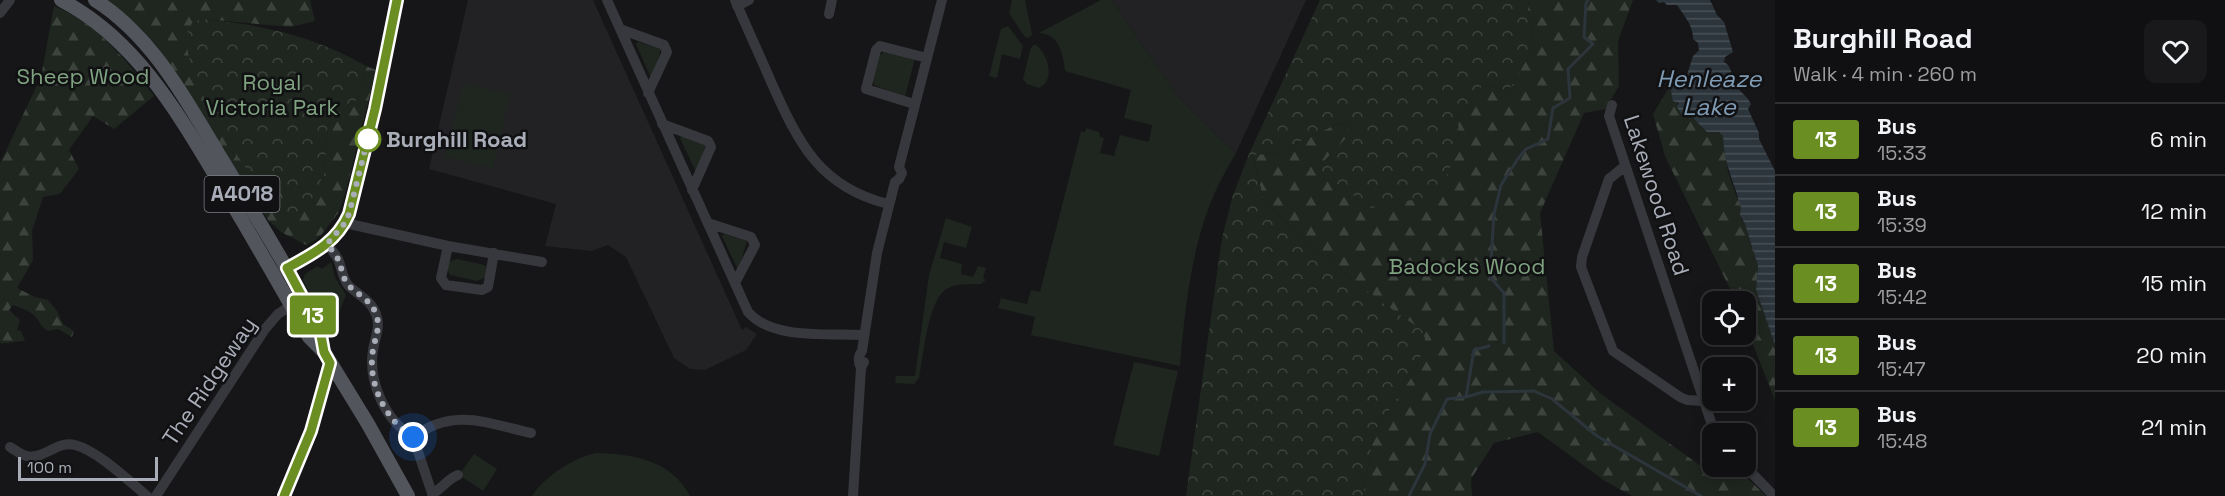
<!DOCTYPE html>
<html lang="en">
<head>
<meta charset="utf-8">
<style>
  :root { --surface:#101012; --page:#19191b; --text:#f1f3f6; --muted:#9c9d9f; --line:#303032 }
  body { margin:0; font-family:"Space Grotesk",sans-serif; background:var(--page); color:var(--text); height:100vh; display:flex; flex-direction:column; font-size:22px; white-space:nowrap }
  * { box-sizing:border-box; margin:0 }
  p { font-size:20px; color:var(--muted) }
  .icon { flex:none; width:33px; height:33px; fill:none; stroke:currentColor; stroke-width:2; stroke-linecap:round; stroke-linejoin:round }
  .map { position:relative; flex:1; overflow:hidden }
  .sheet { display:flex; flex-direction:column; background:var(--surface); width:450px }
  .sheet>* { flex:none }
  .badge { padding:0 12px; border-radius:4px; font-size:21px; line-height:39px }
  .controls { position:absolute; left:1702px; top:291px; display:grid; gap:12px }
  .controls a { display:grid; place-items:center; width:54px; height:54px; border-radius:12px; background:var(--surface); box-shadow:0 3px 15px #0003,0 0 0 2px var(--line); font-size:30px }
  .scale { position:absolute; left:18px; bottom:15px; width:140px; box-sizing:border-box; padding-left:6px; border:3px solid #a8adb8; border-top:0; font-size:16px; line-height:21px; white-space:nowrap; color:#a8adb8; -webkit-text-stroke:4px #111113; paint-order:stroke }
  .you { position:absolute; width:30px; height:30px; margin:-15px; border:4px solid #fff; border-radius:50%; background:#1a73e8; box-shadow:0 0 0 9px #1a73e833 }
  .map>.badge { position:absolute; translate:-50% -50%; box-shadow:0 0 0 3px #fff }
  .round { display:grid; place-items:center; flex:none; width:63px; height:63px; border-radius:12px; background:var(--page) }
  .overview { display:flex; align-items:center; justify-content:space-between; height:102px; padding:0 18px }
  h1 { font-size:28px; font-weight:800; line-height:45px }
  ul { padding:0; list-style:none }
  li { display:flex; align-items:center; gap:18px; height:72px; padding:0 18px; border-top:2px solid var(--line) }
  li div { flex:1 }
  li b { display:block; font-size:22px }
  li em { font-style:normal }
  li .badge { min-width:66px; font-weight:700; text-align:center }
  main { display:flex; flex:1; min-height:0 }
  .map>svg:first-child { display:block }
  .built { fill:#222225 }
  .green { fill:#1e261f }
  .forest { fill:url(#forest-firs) }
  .park { fill:url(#park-crowns) }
  .water { fill:url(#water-rules) }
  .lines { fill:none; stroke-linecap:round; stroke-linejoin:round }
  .stream { stroke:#2c353c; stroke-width:3 }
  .minor { stroke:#37383d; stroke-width:10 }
  .major { stroke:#53555c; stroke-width:14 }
  .line-casing { stroke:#fff; stroke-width:14 }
  .line { stroke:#6b8e23; stroke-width:9 }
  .walk { stroke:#a8adb8; stroke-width:6; stroke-dasharray:0 10.8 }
  .stop-dot { fill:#fff; stroke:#6b8e23; stroke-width:3 }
  .labels { text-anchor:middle; stroke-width:5; stroke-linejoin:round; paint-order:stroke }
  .shield { fill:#111113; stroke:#7b7e86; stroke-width:1.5 }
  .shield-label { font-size:21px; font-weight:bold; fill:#a8adb8 }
  .park-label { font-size:22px; fill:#7fa381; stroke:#111113 }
  .stop-label { font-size:22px; font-weight:bold; fill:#a8adb8; stroke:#111113; text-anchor:start }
  .street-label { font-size:22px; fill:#a8adb8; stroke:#111113 }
  .water-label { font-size:24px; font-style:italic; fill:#7f9bb3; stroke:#111113 }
</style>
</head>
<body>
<main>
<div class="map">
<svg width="1775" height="496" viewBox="0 0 1775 496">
  <defs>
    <pattern id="forest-firs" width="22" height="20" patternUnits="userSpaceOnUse" patternTransform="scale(1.5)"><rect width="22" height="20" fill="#1e261f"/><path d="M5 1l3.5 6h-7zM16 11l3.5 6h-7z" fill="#3c433d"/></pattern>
    <pattern id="park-crowns" width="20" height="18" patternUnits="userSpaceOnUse" patternTransform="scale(1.5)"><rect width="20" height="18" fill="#1e261f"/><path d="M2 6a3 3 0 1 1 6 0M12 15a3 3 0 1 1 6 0" fill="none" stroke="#3c433d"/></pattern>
    <pattern id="water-rules" width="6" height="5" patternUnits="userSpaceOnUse" patternTransform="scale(1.5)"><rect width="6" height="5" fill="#2c353c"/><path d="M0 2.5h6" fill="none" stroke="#485056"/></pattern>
  </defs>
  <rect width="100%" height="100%" fill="#161618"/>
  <!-- built -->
  <path class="built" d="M468,0h125l149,330 4,-3 11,7 -11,16 -41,20 -15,-1 -16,-11 -48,-101 -18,-12 -16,6 -47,-5 11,-42 -127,-35z
    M1112,0h194l-70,153 -57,-55z"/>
  <!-- green -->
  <path class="green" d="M1012,0h13l7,34 -3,4 -4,-1 -16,-24z
    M1101,0h11l67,98 57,55c-6,11 -13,22 -18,33 -26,53 -33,122 -38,180l-149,-31 4,-18 -37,-9 3,-10 26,6 4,-14 9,2 41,-161 4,1 1,-4 13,4 1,5 4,1 -4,15 14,3 6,-21 29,7 3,-17 -28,-7 7,-28 -66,-19c-2,-18 -6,-37 -26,-38z
    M1008,26l15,20 -3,13 -18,-5 -5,24 -8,-2 12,-47z
    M638,42l23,7 -8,27h-3l-14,-32z
    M1033,45h3c12,9 20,35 3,43l-12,-4 -4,-5 7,-29z
    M884,52l31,6 -10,39 -31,-12 -1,-4 6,-25z
    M463,83l47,11 -17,74 -48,-11z
    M682,136l24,9 -9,25h-2l-15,-32z
    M946,218l26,9 -6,21 -22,-6 -4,16 22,6 -1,10 12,3 5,-11 8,2 -3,10 3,2 -5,4c-12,1 -25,-2 -36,6 -17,12 -22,68 -26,88l-5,6 -19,-1 1,-7h19l14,-101z
    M724,234l23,7 -8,27h-2l-15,-32z
    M457,259l27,6 2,2v10l-9,4 -27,-6 -3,-6 1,-7z
    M331,262l4,15 11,18 -12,30 -18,-20 -13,-25 2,-6 12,-8 5,3z
    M1134,362l44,9 -19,85 -46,-11z
    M596,453c38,1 75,7 94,43h-158c13,-20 41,-38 64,-43z
    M474,454l23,15 -14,22 -24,-16z"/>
  <!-- forest -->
  <path class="forest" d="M106,0h204l5,21 -24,6 -88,-8 45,150 19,29 57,-23 4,-51 31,-26 7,-32 10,4 -30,121 -7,21 -17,22 -8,7 -8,4 -25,-13 -13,-12 -110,-173 -20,-22z
    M1529,0h104l-15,41 1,45 -14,23 -21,4 -44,100 14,138 47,43 115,83 28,-2 22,21h-134l-27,-15 -67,-49 -44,11 -23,36 1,17h-109l11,-64 37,-54 15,-33 -3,-14 -43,-30 -81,-65 -36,-38 -10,-43 31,-3 11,-8 42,-20 10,-1 2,13 -32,33 142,-28 -1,-20 24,-35 27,4 25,-43 -6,-37z
    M54,6c45,19 71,53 100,90l-40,33 -21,-13 -24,34 10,19 -19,25 -17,3 -11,34 1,29 -16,28 18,9 13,3 9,11 6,13 11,7 -2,6 -14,-8 -10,2c-7,-4 -8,-9 -13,-15 -6,-6 -14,-8 -22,-11l-4,5 11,10 -3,10 4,1 4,10c-9,0 -17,3 -25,2v-180l41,-86z
    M1670,86c2,21 26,31 37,46h13l3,4 5,36 9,26 4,6v15l4,5 13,42 -2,24 19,55v55l-29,-73v-25l-10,-1 -71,-145 -12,-42z"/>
  <!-- park -->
  <path class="park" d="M1320,0h209l-1,10 6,37 -25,43 -27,-4 -24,35 1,20 -7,23 -15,31 -66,13 -55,-39 32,-33 -1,-13 -10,1 -42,20 -11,8 -31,3 10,43 36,38 81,65 43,30 3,14 -15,33 -37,54 -11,64h-177l36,-258 10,-40 17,-44z
    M203,19c60,6 111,17 163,47l-7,32 -31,26 -4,50 -17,36 -15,5 -25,-17 -50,-71 -26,-59 -6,-31 7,-14z"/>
  <!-- water -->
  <path class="water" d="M1656,0h54l7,15 7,7 9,30 -8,5 -1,5c8,4 7,13 11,22 4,7 12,12 16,20l-3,5 11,24v6l16,32v174l-19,-55 2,-24 -13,-42 -5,-9 1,-11c-4,-5 -3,-7 -5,-13 -7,-20 -12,-33 -13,-55l-4,-4h-12l-16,-16 -9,-1 -5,-8 2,-4 -6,-2 -3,-15 17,-11 6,-19 6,-6 -1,-7 -5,-4c1,-12 -10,-25 -16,-34h-10l-3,-3 -5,1z"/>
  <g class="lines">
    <!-- stream -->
    <path class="stream" d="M1504,343v-50l-14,-16 4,-63 7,-29 16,-25 9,-11 22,-10 5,-31 17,-10 -2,-29 25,-25 -9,-7 2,-34 2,-3
      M1466,397l17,-5 51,-1 18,8 45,37 104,60
      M1409,496l16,-32 5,-30 17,-35 19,-2 8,-47 15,-4"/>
    <!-- minor -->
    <path class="minor" d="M607,0l141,312c24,28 81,21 115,23
      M735,0c12,28 25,56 37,84 27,60 48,103 116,120
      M737,6l12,-6
      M0,13l10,-13
      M829,14l3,-14
      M620,29l44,16 3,7 -19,41
      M914,104l-48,-15 10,-39 4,-4 47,12
      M1612,105l-3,11 106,318
      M662,124l46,17 3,6 -19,43
      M1625,166l-16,13 -27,78 -1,10 32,84 67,46 7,3 16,1
      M345,223l103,23 94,16
      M708,223l43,14 4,8 -20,38
      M327,244c4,5 8,10 11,15 4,9 4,18 10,26 10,10 23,15 28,29 5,13 -1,23 -3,36 -5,32 12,70 40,87
      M448,246l-7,32 5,7 36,5 6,-3 6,-34
      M273,276l54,-32 18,-21 10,-31 20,-83 22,-109
      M861,368c-3,-6 -3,-12 1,-17l15,-98 18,-71 4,-3 3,-6 -3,-6 43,-167
      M10,447c5,3 11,8 17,9 16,4 31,-16 48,-11 23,6 54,36 72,51
      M1745,466l29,30
      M432,494c10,-5 15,-15 26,-19
      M156,496l109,-167 13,-15 20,-13
      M284,496l27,-65 19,-68
      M433,496l-20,-59c41,-30 73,-14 118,-4
      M853,496l8,-128 3,-6"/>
    <!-- major -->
    <path class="major" d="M61,0c79,41 122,122 166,195 28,47 55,94 82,142l15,15 44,72 40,72
      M95,0c60,38 93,104 129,163 27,45 54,89 79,134l17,33 4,22"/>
  </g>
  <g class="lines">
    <defs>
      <path id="line" d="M284,496l27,-65 19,-68 -6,-11 -4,-22 -33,-62c26,-14 50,-26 62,-54l26,-105 22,-109"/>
    </defs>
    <!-- line casing -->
    <use href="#line" class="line-casing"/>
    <!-- line -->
    <use href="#line" class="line"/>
    <!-- walk -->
    <path class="walk" d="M368,139l2,-9 -21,84 -4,9 -18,21c4,5 8,10 11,15 4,9 4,18 10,26 10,10 23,15 28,29 5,13 -1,23 -3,36 -6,32 12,70 40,87"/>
  </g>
  <!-- markers -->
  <circle class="stop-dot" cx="368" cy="139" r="12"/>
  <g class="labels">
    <!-- shield labels -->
    <rect class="shield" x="204.5" y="176" width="75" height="36" rx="4.5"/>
    <g class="shield-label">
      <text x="242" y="201">A4018</text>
    </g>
    <!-- park labels -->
    <g class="park-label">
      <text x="83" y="84">Sheep Wood</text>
      <text x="272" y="90">Royal<tspan x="272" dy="25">Victoria Park</tspan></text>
      <text x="1467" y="274">Badocks Wood</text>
    </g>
    <!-- stop labels -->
    <g class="stop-label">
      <text x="386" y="147">Burghill Road</text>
    </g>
    <!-- street labels -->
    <g class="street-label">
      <text transform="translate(1657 195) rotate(72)" y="8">Lakewood Road</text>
      <text transform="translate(209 381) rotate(-56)" y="8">The Ridgeway</text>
    </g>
    <!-- water labels -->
    <g class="water-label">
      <text x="1709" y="87">Henleaze<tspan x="1709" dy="28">Lake</tspan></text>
    </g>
  </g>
</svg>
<div class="controls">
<a><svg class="icon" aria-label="locate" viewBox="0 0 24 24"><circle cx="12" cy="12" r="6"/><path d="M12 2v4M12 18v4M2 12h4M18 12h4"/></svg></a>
<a>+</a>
<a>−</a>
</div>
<div class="scale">100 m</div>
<div class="you" style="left:413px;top:437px"></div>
<b class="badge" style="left:313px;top:315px;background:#6b8e23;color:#fff">13</b>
</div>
<section class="sheet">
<div class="overview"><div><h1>Burghill Road</h1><p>Walk · 4 min · 260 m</p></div><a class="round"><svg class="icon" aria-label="heart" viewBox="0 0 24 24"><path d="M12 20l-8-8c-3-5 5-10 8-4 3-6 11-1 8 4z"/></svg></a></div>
<ul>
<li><span class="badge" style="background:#6b8e23;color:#fff">13</span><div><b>Bus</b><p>15:33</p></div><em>6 min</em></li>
<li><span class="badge" style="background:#6b8e23;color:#fff">13</span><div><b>Bus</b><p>15:39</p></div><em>12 min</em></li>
<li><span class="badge" style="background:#6b8e23;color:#fff">13</span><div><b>Bus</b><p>15:42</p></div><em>15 min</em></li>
<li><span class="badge" style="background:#6b8e23;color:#fff">13</span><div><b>Bus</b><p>15:47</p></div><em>20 min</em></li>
<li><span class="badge" style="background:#6b8e23;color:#fff">13</span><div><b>Bus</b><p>15:48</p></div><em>21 min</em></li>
</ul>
</section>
</main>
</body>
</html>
